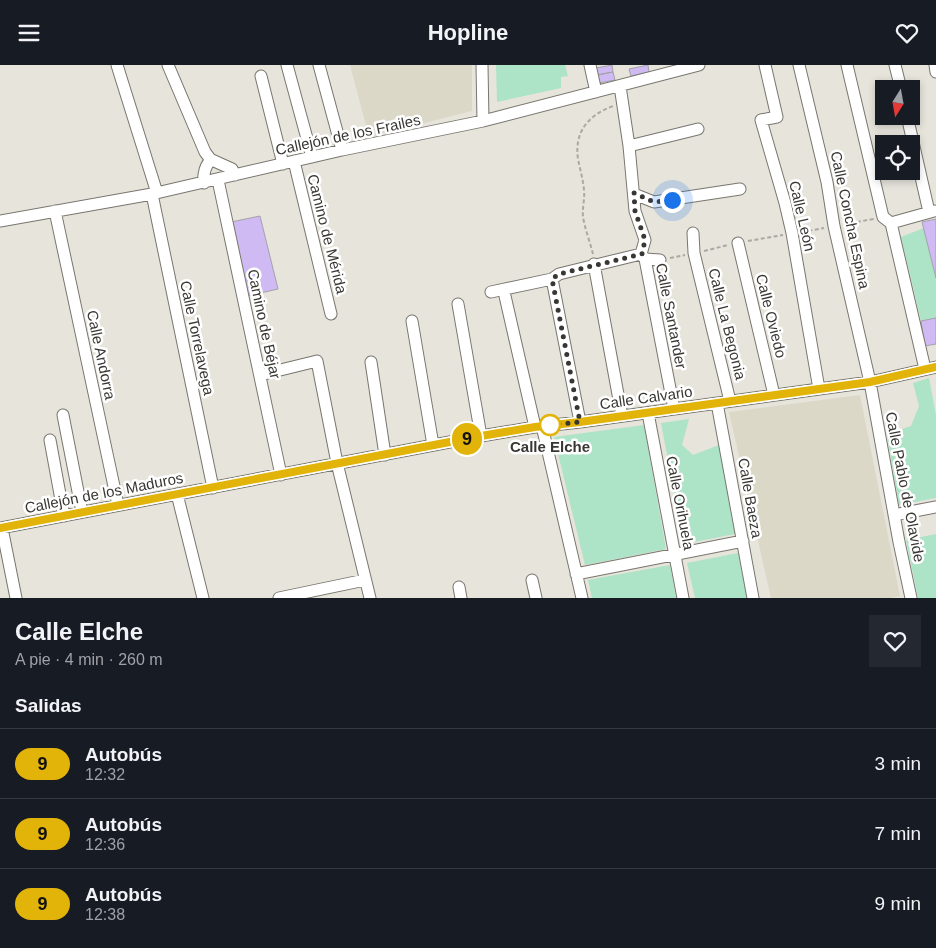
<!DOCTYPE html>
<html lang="es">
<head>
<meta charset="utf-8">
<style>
  :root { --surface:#171b24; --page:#242831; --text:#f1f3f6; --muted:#9ea1a6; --line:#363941 }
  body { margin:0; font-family:Helvetica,sans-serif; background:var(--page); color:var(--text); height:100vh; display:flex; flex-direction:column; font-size:19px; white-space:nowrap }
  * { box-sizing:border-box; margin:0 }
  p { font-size:16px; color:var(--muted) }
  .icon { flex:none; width:28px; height:28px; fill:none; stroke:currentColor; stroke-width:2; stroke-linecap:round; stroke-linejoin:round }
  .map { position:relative; height:533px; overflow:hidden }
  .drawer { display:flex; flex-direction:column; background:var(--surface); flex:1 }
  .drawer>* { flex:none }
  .badge { padding:0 10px; border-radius:16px; font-size:18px; line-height:32px }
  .needle { width:32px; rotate:191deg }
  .controls { position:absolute; left:875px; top:15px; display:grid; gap:10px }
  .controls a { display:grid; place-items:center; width:45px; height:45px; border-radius:0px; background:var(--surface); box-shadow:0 2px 8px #0003; font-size:25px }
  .you { position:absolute; width:25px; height:25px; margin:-12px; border:4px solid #fff; border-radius:50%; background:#1a73e8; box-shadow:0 0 0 8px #1a73e833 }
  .map>.badge { position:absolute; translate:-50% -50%; box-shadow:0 0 0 2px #fff }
  h2 { padding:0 15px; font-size:19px; line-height:45px }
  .round { display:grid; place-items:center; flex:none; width:52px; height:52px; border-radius:0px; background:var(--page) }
  .head { display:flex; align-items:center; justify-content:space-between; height:85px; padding:0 15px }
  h1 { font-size:24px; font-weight:800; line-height:38px }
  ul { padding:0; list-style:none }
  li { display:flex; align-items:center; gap:15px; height:70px; padding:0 15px; border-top:1px solid var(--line) }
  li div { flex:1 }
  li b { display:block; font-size:19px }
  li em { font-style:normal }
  li .badge { min-width:55px; font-weight:700; text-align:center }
  header { display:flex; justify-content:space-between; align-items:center; height:65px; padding:0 15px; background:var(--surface); font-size:22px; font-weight:800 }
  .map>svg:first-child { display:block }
  .built { fill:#dcd8c8 }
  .green { fill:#ade3c7 }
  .building { fill:#cfbaf3; stroke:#a4a1aa }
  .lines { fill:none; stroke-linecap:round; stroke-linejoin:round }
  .minor-casing { stroke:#78766e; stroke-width:13 }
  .path { stroke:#aba9a2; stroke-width:2; stroke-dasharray:4 2.5; stroke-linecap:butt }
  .minor { stroke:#fff; stroke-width:11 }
  .line-casing { stroke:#fff; stroke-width:11 }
  .line { stroke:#e2b308; stroke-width:8 }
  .walk { stroke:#383733; stroke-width:5; stroke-dasharray:0 9 }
  .stop-dot { fill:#fff; stroke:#e2b308; stroke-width:2.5 }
  .labels { text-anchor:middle; stroke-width:5; stroke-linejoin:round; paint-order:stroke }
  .street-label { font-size:15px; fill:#383733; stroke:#fff }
  .stop-label { font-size:15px; font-weight:bold; fill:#383733; stroke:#fff }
</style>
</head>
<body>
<header><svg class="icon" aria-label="menu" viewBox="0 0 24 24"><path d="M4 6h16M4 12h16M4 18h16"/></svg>Hopline<svg class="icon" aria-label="heart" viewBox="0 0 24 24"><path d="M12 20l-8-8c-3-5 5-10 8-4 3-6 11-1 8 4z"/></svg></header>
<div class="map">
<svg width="936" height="533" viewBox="0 0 936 533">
  <rect width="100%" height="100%" fill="#e6e4db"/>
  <!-- built -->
  <path class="built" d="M350,0h122v46l-103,26z
    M860,330l40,201 -9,2h-120l-42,-186z"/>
  <!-- green -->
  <path class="green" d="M496,0h69l3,11 -7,1v11l-64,14z
    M924,163l12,50v40l-15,3 -20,-84z
    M929,313l7,37v83l-37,7 -12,-71 24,-8 8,-20 -6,-23z
    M689,354l-7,26 11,10 26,-10 16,89 -51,10 -23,-121z
    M644,360l22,124 -81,16 -31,-128z
    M936,469v64h-18l-12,-58z
    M738,488l9,45h-52l-8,-35z
    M670,500l6,33h-84l-4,-18z"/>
  <!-- building -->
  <path class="building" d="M612,0l1,7 -16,3 -1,-7z
    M648,0l1,7 -18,4 -2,-7z
    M613,7l2,8 -16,3 -2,-8z
    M260,151l18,73 -31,7 -16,-74z
    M936,154v59l-14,-56z
    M936,253v26l-11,2 -4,-25z"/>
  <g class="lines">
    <defs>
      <path id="minor" d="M117,0l40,128
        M168,0l37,87 6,8
        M287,0l25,92
        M319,0l23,85
        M482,0l1,56
        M590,0l6,27
        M765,0l12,52 -16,3 24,83 7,30 27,156
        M799,0l28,117 7,44 36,156 29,160 12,56
        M847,0l36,152 8,6 34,146
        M895,0l6,24
        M935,0l1,7
        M261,11l22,88
        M907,51l22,96
        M629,81l69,-17
        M294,96l37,153
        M218,115l63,295
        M204,118c-1,-8 1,-19 8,-23l20,9 3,6
        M152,129l61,294
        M634,129l20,8 86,-13
        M55,146l63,294
        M0,156l152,-27 190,-44 141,-29 216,-56
        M891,158l43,-12
        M693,168l1,20 36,148
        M738,178l36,152
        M641,189l4,5 15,1
        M645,194l29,150
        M594,199l28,152
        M552,214l28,143
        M491,227l61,-13 7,-5 82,-20 4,-14 -10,-29 -6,-65 -9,-60
        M505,231l30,131
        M458,239l23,132
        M412,256l21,124
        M371,297l14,93
        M260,310l57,-14 20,102 33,135
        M717,338l36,195
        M648,348l35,185
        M63,350l19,97
        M542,361l40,172
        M50,375l14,76
        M177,429l26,104
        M894,450l42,-8
        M0,463l481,-92 54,-9 45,-5 290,-40 66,-15
        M2,463l14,70
        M576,509l167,-33
        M532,515l4,18
        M459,522l2,11
        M279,533l86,-18"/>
    </defs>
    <!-- minor casing -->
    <use href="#minor" class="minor-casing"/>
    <!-- path -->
    <path class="path" d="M844,159l30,-5
      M802,167l22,-4
      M748,176l35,-6
      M704,186l24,-6
      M593,189c-3,-12 -8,-25 -10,-37 -1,-9 2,-18 1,-27 -1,-11 -4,-21 -6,-31 -4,-28 11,-44 35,-53
      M670,193l15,-3"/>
    <!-- minor -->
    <use href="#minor" class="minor"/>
  </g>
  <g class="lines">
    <defs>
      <path id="line" d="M0,463l481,-92 54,-9 45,-5 290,-40 66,-15"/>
    </defs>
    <!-- line casing -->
    <use href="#line" class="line-casing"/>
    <!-- line -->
    <use href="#line" class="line"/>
    <!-- walk -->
    <path class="walk" d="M550,360l30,-3 -28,-143 7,-5 83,-20 3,-14 -10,-29 -1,-18 20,9 18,-2"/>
  </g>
  <!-- markers -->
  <circle class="stop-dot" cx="550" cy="360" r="10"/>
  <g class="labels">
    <!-- street labels -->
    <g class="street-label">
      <text transform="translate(348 70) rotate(-12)" y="5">Callejón de los Frailes</text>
      <text transform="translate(802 151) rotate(77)" y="5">Calle León</text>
      <text transform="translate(850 155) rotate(78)" y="5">Calle Concha Espina</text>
      <text transform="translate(327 169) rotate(76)" y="5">Camino de Mérida</text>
      <text transform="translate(671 251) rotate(79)" y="5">Calle Santander</text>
      <text transform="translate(771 251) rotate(76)" y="5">Calle Oviedo</text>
      <text transform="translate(264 259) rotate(78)" y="5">Camino de Béjar</text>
      <text transform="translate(727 259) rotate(76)" y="5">Calle La Begonia</text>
      <text transform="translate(197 273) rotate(78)" y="5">Calle Torrelavega</text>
      <text transform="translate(101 290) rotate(78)" y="5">Calle Andorra</text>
      <text transform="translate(646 333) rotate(-8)" y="5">Calle Calvario</text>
      <text transform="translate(905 422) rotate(79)" y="5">Calle Pablo de Olavide</text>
      <text transform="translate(104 428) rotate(-11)" y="5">Callejón de los Maduros</text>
      <text transform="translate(750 433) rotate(80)" y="5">Calle Baeza</text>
      <text transform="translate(680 438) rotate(79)" y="5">Calle Orihuela</text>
    </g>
    <!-- stop labels -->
    <g class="stop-label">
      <text x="550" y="387">Calle Elche</text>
    </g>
  </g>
</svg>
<div class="controls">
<a><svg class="needle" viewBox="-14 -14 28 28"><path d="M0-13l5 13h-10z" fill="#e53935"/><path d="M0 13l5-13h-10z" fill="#9ea1a6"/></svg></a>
<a><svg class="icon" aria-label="locate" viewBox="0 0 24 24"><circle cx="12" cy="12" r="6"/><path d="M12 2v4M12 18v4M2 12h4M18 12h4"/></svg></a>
</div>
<div class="you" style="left:672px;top:135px"></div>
<b class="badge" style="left:467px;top:374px;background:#e2b308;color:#111">9</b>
</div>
<section class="drawer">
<div class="head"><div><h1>Calle Elche</h1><p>A pie · 4 min · 260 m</p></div><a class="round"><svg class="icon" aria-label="heart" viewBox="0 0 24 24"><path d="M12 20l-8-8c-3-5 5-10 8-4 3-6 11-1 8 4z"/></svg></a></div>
<h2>Salidas</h2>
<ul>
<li><span class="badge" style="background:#e2b308;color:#111">9</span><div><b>Autobús</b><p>12:32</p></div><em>3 min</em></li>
<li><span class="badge" style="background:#e2b308;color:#111">9</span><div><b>Autobús</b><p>12:36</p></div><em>7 min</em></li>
<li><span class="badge" style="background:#e2b308;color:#111">9</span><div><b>Autobús</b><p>12:38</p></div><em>9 min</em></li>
</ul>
</section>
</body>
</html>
